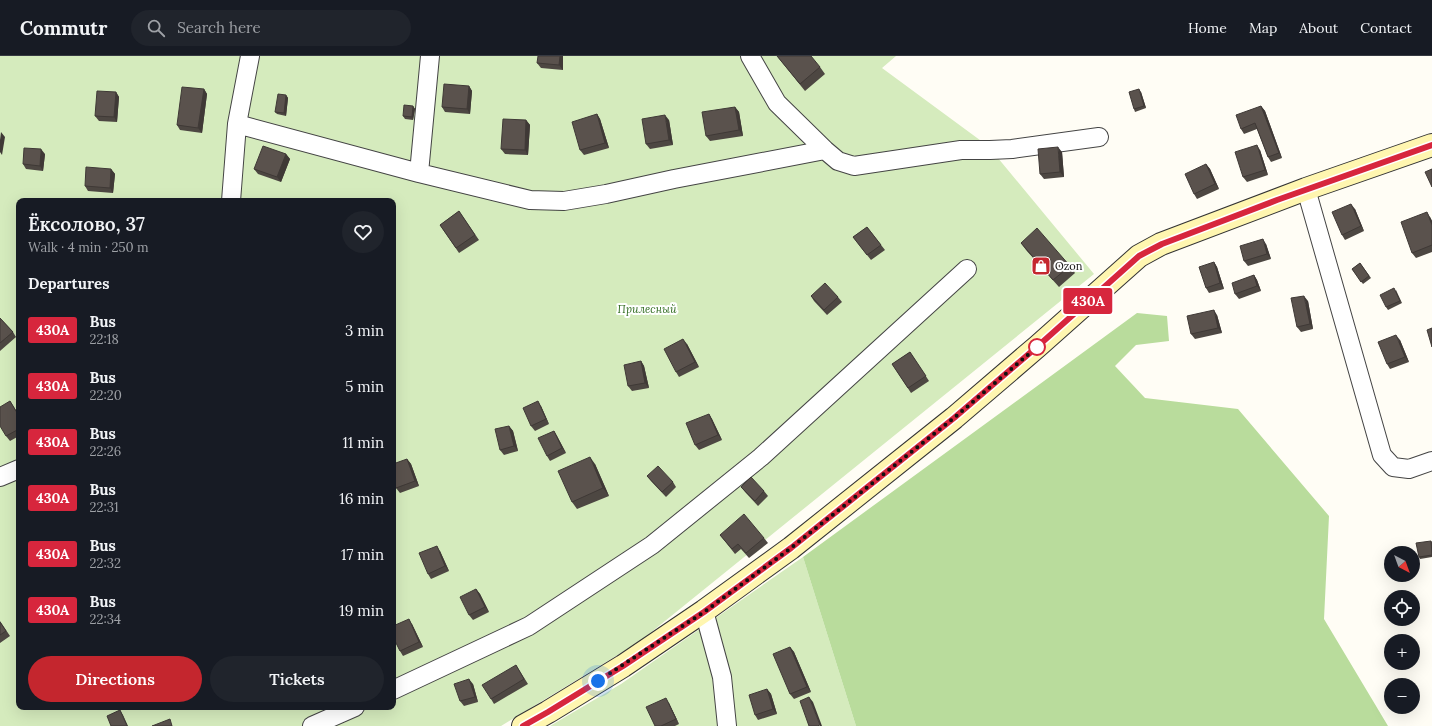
<!DOCTYPE html>
<html lang="en">
<head>
<meta charset="utf-8">
<style>
  :root { --surface:#171b24; --page:#20242c; --text:#f1f3f6; --muted:#9ea1a6; --line:#363941; --accent:#c4262e }
  body { margin:0; font-family:Lora,serif; background:var(--page); color:var(--text); height:100vh; display:flex; flex-direction:column; font-size:15px; white-space:nowrap }
  * { box-sizing:border-box; margin:0 }
  p { font-size:13px; color:var(--muted) }
  .icon { flex:none; width:22px; height:22px; fill:none; stroke:currentColor; stroke-width:2; stroke-linecap:round; stroke-linejoin:round }
  .map { position:relative; flex:1; overflow:hidden }
  .panel { position:absolute; left:16px; top:142px; width:380px; height:512px; display:flex; flex-direction:column; background:var(--surface); border-radius:8px; box-shadow:0 4px 16px #0002 }
  .panel>* { flex:none }
  .badge { padding:0 8px; border-radius:3px; font-size:14px; line-height:26px }
  .needle { width:26px; rotate:139deg }
  .tools { position:absolute; left:1384px; top:490px; display:grid; gap:8px }
  .tools a { display:grid; place-items:center; width:36px; height:36px; border-radius:50%; background:var(--surface); box-shadow:0 4px 16px #0002; font-size:20px }
  .you { position:absolute; width:20px; height:20px; margin:-10px; border:3px solid #fff; border-radius:50%; background:#1a73e8; box-shadow:0 0 0 6px #1a73e833 }
  .map>.badge { position:absolute; translate:-50% -50%; box-shadow:0 0 0 2px #fff }
  h2 { padding:0 12px; font-size:15px; line-height:36px }
  .round { display:grid; place-items:center; flex:none; width:42px; height:42px; border-radius:21px; background:var(--page) }
  .summary { display:flex; align-items:center; justify-content:space-between; height:68px; padding:0 12px }
  h1 { font-size:19px; font-weight:600; line-height:30px }
  .primary-button { display:flex; gap:8px; margin-top:auto; padding:8px 12px }
  .primary-button a { flex:1; height:46px; border-radius:24px; background:var(--accent); color:#fff; font-size:16px; font-weight:600; line-height:46px; text-align:center }
  .primary-button a+a { background:var(--page); color:var(--text) }
  ul { padding:0; list-style:none }
  li { display:flex; align-items:center; gap:12px; height:56px; padding:0 12px }
  li div { flex:1 }
  li b { display:block; font-size:15px }
  li em { font-style:normal }
  li .badge { min-width:44px; font-weight:700; text-align:center }
  header { display:flex; align-items:center; gap:24px; box-sizing:border-box; height:56px; padding:0 20px; background:var(--surface); border-bottom:1px solid var(--line) }
  header strong { font-size:19px }
  nav { display:flex; gap:22px; margin-inline-start:auto; font-size:14px }
  .search { width:280px; height:36px; background:var(--page); display:flex; align-items:center; gap:10px; box-sizing:border-box; padding:0 14px; border-radius:22px; color:var(--muted); font-size:15px }
  .map>svg:first-child { display:block }
  .green { fill:#d5ebbd; fill-rule:evenodd }
  .forest { fill:#b9dc9c }
  .lines { fill:none; stroke-linecap:round; stroke-linejoin:round }
  .street-casing { stroke:#444; stroke-width:20 }
  .secondary-casing { stroke:#333; stroke-width:24 }
  .street { stroke:#fff; stroke-width:18 }
  .secondary { stroke:#fff6b0; stroke-width:22 }
  .wall { fill:#4d4742 }
  .shaded-wall { fill:#3f3936 }
  .building { fill:#5a524d; stroke:#3f3936 }
  .line-casing { stroke:#fff; stroke-width:9 }
  .line { stroke:#d7263d; stroke-width:6 }
  .walk { stroke:#111; stroke-width:4; stroke-dasharray:0 7.2 }
  .stop-dot { fill:#fff; stroke:#d7263d; stroke-width:2 }
  .labels { text-anchor:middle; stroke-width:4; stroke-linejoin:round; paint-order:stroke }
  .poi-label { font-size:11px; fill:#111; stroke:#fff; text-anchor:start }
  .park-label { font-size:11px; font-style:italic; fill:#2f6b1f; stroke:#fff }
</style>
</head>
<body>
<header>
<strong>Commutr</strong>
<div class="search"><svg class="icon" aria-label="search" viewBox="0 0 24 24"><circle cx="10" cy="10" r="6"/><path d="M15 15l6 6"/></svg>Search here</div>
<nav><a>Home</a><a>Map</a><a>About</a><a>Contact</a></nav>
</header>
<div class="map">
<svg width="1432" height="670" viewBox="0 0 1432 670">
  <rect width="100%" height="100%" fill="#fffdf5"/>
  <!-- green -->
  <path class="green" d="M0,0h896l-14,12 106,78 106,128 -455,368 -138,84h-501zM19,145h374v506h-374z
    M803,501l53,169h-306l71,-42z"/>
  <!-- forest -->
  <path class="forest" d="M1137,257l30,3 2,25 -33,4 -21,21 30,32 93,11 91,107 -5,103 64,107h-532l-53,-169z"/>
  <g class="lines">
    <defs>
      <path id="street" d="M750,0l27,47 48,47 13,11 16,5 107,-16h29l22,-1 87,-12
        M237,68l182,49 111,27 34,1 42,-7 68,-15 151,-29
        M419,117l11,-117
        M1306,133l76,266 11,12 16,2 23,-8
        M231,145l6,-77 13,-68
        M0,421l19,-8
        M704,555l18,66 5,49
        M393,634l136,-64 123,-81 109,-88 206,-188
        M312,670l43,-19"/>
      <path id="secondary" d="M523,670l25,-14 75,-46 81,-55 87,-63 163,-130 84,-72 101,-90 22,-12 145,-55 126,-44"/>
    </defs>
    <!-- street casing -->
    <use href="#street" class="street-casing"/>
    <!-- secondary casing -->
    <use href="#secondary" class="secondary-casing"/>
    <!-- street -->
    <use href="#street" class="street"/>
    <!-- secondary -->
    <use href="#secondary" class="secondary"/>
  </g>
  <!-- wall -->
  <path class="wall" d="M563,0v14l-22,-2 -4,-5z
    M777,0l43,11 5,7 -20,17z
    M469,30l3,5 -2,23 -25,-2 -3,-5z
    M204,33l3,5 -5,39 -22,-3 -3,-5z
    M116,36l3,5 -2,25 -18,-1 -4,-5z
    M1141,36l5,16 -11,4 -1,-3z
    M286,39l2,3 -2,18 -9,-2 -2,-2z
    M413,50l2,3 -2,11 -8,-1 -2,-3z
    M1261,50l4,5 17,47 -11,4 -3,-5 -11,-28 -13,5 -3,-5z
    M735,51l4,5 4,24 -33,5 -4,-5z
    M597,58l3,5 9,29 -25,7 -4,-5z
    M526,64l4,5 -2,30 -23,-1 -4,-5z
    M669,64l4,25 -23,4 -4,-5z
    M1260,94l8,25 -21,7 -4,-5z
    M1062,96l2,25 -20,2 -4,-5z
    M45,98l-2,17 -17,-2 -3,-5z
    M286,98l4,5 -9,23 -23,-8 -4,-5z
    M1206,108l4,5 9,20 -22,10 -3,-5z
    M111,113l4,5 -2,19 -25,-2 -3,-5z
    M1355,153l9,22 -19,9 -3,-5z
    M459,155l20,29 -20,13 -19,-28z
    M1430,161l2,4v31l-16,6 -4,-5z
    M867,171l18,23 -14,10 -18,-23z
    M1021,187l49,23 5,7 -16,14 -33,-37z
    M1266,188l5,15 -23,7 -4,-5z
    M1214,206l3,5 7,22 -15,4 -3,-5z
    M1360,207l11,15 -8,6 -11,-15z
    M1254,219l3,5 4,11 -22,8 -4,-5z
    M1396,234l6,13 -14,7 -2,-3z
    M811,240l27,1 4,5 -15,13 -13,-14z
    M1308,245l5,28 -12,3 -4,-5z
    M1217,259l5,18 -27,6 -4,-5z
    M0,262l13,14 3,5 -16,14z
    M1400,284l9,22 -19,7 -3,-5z
    M687,288l12,23 -20,10 -3,-5z
    M910,296l19,29 -18,12 -19,-29z
    M641,305l3,5 5,22 -17,3 -4,-5z
    M10,345l9,14v21l-9,5 -4,-5z
    M541,350l8,18 -14,7 -4,-5z
    M709,358l3,5 10,21 -23,10 -4,-5z
    M509,370l4,5 5,20 -14,4 -4,-5z
    M554,375l3,5 9,17 -16,8 -3,-5z
    M407,403l4,5 8,22 -19,7 -4,-5z
    M595,408l14,32 -32,13 -5,-7z
    M647,420l26,6 3,5 -10,10 -15,-16z
    M741,431l23,4 4,5 -10,10 -13,-14z
    M720,479l44,3 4,5 -19,15 -8,-9 -6,5z
    M1432,485v16l-12,2 -1,-2z
    M440,495l9,20 -18,8 -3,-5z
    M476,533l4,5 9,18 -16,8 -4,-5z
    M0,565l10,15 -10,7z
    M412,568l11,23 -20,9 -3,-5z
    M790,591l4,5 17,40 -17,7 -4,-5z
    M516,609l12,19 -34,20 -3,-5z
    M473,628l5,18 -14,4 -4,-5z
    M767,633l4,5 6,20 -19,6 -3,-5z
    M669,647l10,21 -4,2h-20z"/>
  <!-- shaded-wall -->
  <path class="shaded-wall" d="M560,0h3v14l-4,-5z
    M469,30l3,5 -2,23 -3,-5z
    M204,33l3,5 -5,39 -4,-5z
    M1139,33l2,3 5,16 -2,-2z
    M116,36l3,5 -2,25 -3,-5z
    M286,39l2,3 -2,18 -2,-3z
    M413,50l2,3 -2,11 -1,-3z
    M1261,50l4,5 17,47 -3,-5z
    M735,51l4,5 4,24 -4,-6z
    M597,58l3,5 9,29 -4,-5z
    M665,59l4,5 4,25 -4,-5z
    M526,64l4,5 -2,30 -3,-5z
    M1,76l4,5 -3,18 -2,-3v-12z
    M1257,89l3,5 8,25 -3,-5z
    M1058,91l4,5 2,25 -4,-5z
    M41,93l4,5 -2,17 -3,-5z
    M286,98l4,5 -9,23 -4,-5z
    M1206,108l4,5 9,20 -4,-5z
    M111,113l4,5 -2,19 -3,-5z
    M1351,148l4,5 9,22 -3,-5z
    M1427,156l3,5 2,4v4z
    M1263,183l3,5 5,15 -4,-5z
    M1214,206l3,5 7,22 -4,-6z
    M1254,219l3,5 4,11 -4,-5z
    M1304,240l4,5 5,28 -3,-5z
    M1214,254l3,5 5,18 -4,-5z
    M1396,279l4,5 9,22 -4,-5z
    M683,283l4,5 12,23 -4,-5z
    M641,305l3,5 5,22 -4,-5z
    M538,345l3,5 8,18 -3,-5z
    M709,358l3,5 10,21 -4,-5z
    M509,370l4,5 5,20 -4,-5z
    M554,375l3,5 9,17 -4,-5z
    M590,401l5,7 14,32 -6,-8z
    M407,403l4,5 8,22 -4,-5z
    M437,490l3,5 9,20 -4,-5z
    M476,533l4,5 9,18 -4,-5z
    M409,563l3,5 11,23 -4,-5z
    M790,591l4,5 17,40 -4,-5z
    M469,623l4,5 5,18 -3,-5z
    M767,633l4,5 6,20 -4,-5z
    M809,641l4,5 9,24h-2v-1z
    M666,642l3,5 10,21 -3,-5z
    M120,654l3,5 5,11h-1z"/>
  <!-- building -->
  <path class="building" d="M538,0h22l-1,9 -22,-2z
    M777,0h34l9,11 -20,17z
    M444,28l25,2 -2,23 -25,-2z
    M182,31l22,2 -6,39 -21,-3z
    M1139,33l5,17 -10,3 -5,-17z
    M97,35l19,1 -2,25 -19,-1z
    M278,38l8,1 -2,18 -9,-1z
    M404,49l9,1 -1,11 -9,-1z
    M1261,50l18,47 -11,4 -13,-34 -14,6 -5,-14z
    M735,51l4,23 -33,6 -4,-24z
    M597,58l8,29 -25,7 -8,-28z
    M665,59l4,25 -23,4 -4,-25z
    M503,63l23,1 -1,30 -24,-1z
    M1257,89l8,25 -22,7 -8,-25z
    M263,90l23,8 -9,23 -23,-8z
    M1058,91l2,25 -20,2 -2,-25z
    M24,92l17,1 -1,17 -17,-2z
    M1206,108l9,20 -21,10 -9,-20z
    M86,111l25,2 -1,19 -25,-2z
    M1432,113v18l-7,-15z
    M1351,148l10,22 -19,9 -10,-23z
    M459,155l16,24 -19,13 -16,-23z
    M1427,156l5,13v20l-20,8 -11,-31z
    M867,171l14,18 -14,10 -14,-18z
    M1037,172l33,38 -17,14 -32,-37z
    M1263,183l4,15 -23,7 -4,-15z
    M1214,206l6,21 -14,5 -7,-21z
    M1360,207l9,13 -8,6 -9,-13z
    M1254,219l3,11 -22,8 -3,-11z
    M825,227l13,14 -14,13 -13,-14z
    M1394,232l6,13 -14,6 -6,-12z
    M1304,240l6,28 -13,3 -6,-29z
    M1214,254l4,18 -27,6 -4,-18z
    M0,262l13,14 -13,11z
    M1432,272v19l-5,-17z
    M1396,279l9,22 -18,7 -9,-22z
    M683,283l12,23 -19,10 -12,-23z
    M910,296l16,24 -18,12 -16,-24z
    M641,305l4,22 -17,3 -4,-21z
    M10,345l9,15v13l-13,7 -6,-10v-19z
    M538,345l8,18 -15,7 -8,-18z
    M709,358l9,21 -23,10 -9,-22z
    M509,370l5,20 -14,4 -5,-21z
    M554,375l8,17 -15,8 -9,-18z
    M590,401l13,31 -31,14 -14,-31z
    M407,403l8,22 -19,7 -3,-9v-15z
    M658,410l15,16 -11,10 -15,-16z
    M751,421l13,14 -9,10 -14,-14z
    M744,458l20,24 -18,15 -8,-9 -6,5 -12,-14z
    M1431,485l1,14 -13,2 -3,-14z
    M437,490l8,20 -17,8 -9,-21z
    M476,533l9,18 -16,8 -9,-18z
    M409,563l10,23 -19,9 -7,-14v-11z
    M0,566l6,9 -6,4z
    M790,591l17,40 -17,7 -17,-40z
    M516,609l8,14 -33,20 -9,-14z
    M469,623l6,18 -15,4 -6,-17z
    M767,633l6,20 -18,6 -6,-20z
    M809,641l11,28 -3,1h-8l-9,-25z
    M666,642l10,21 -15,7h-6l-9,-19z
    M120,654l7,16h-16l-4,-10z
    M170,663l2,7h-20z"/>
  <g class="lines">
    <defs>
      <path id="line" d="M523,670l25,-14 75,-46 81,-54 87,-64 163,-130 84,-72 101,-90 23,-12 115,-44 155,-55"/>
    </defs>
    <!-- line casing -->
    <use href="#line" class="line-casing"/>
    <!-- line -->
    <use href="#line" class="line"/>
    <!-- walk -->
    <path class="walk" d="M598,625l106,-69 87,-64 163,-130 83,-71"/>
  </g>
  <!-- icons -->
  <defs>
    <symbol id="shop-square" viewBox="-11 -11 22 22"><rect x="-9" y="-9" width="18" height="18" rx="4" fill="#c4262e" stroke="#fff"/><path d="M-5-2.5h2.3a2.7 3.5 0 0 1 5.4 0H5L5.5 6h-11ZM-1.5-2.5h3a1.5 2.3 0 0 0-3 0Z" fill="#fff"/></symbol>
  </defs>
  <g fill-rule="evenodd">
    <use href="#shop-square" x="1030" y="199" width="22" height="22"/>
  </g>
  <!-- markers -->
  <circle class="stop-dot" cx="1037" cy="291" r="8"/>
  <g class="labels">
    <!-- poi labels -->
    <g class="poi-label">
      <text x="1055" y="214">Ozon</text>
    </g>
    <!-- park labels -->
    <g class="park-label">
      <text x="647" y="257">Прилесный</text>
    </g>
  </g>
</svg>
<div class="tools">
<a><svg class="needle" viewBox="-14 -14 28 28"><path d="M0-13l5 13h-10z" fill="#e53935"/><path d="M0 13l5-13h-10z" fill="#9ea1a6"/></svg></a>
<a><svg class="icon" aria-label="locate" viewBox="0 0 24 24"><circle cx="12" cy="12" r="6"/><path d="M12 2v4M12 18v4M2 12h4M18 12h4"/></svg></a>
<a>+</a>
<a>−</a>
</div>
<div class="you" style="left:598px;top:625px"></div>
<b class="badge" style="left:1088px;top:245px;background:#d7263d;color:#fff">430А</b>
<section class="panel">
<div class="summary"><div><h1>Ёксолово, 37</h1><p>Walk · 4 min · 250 m</p></div><a class="round"><svg class="icon" aria-label="heart" viewBox="0 0 24 24"><path d="M12 20l-8-8c-3-5 5-10 8-4 3-6 11-1 8 4z"/></svg></a></div>
<h2>Departures</h2>
<ul>
<li><span class="badge" style="background:#d7263d;color:#fff">430А</span><div><b>Bus</b><p>22:18</p></div><em>3 min</em></li>
<li><span class="badge" style="background:#d7263d;color:#fff">430А</span><div><b>Bus</b><p>22:20</p></div><em>5 min</em></li>
<li><span class="badge" style="background:#d7263d;color:#fff">430А</span><div><b>Bus</b><p>22:26</p></div><em>11 min</em></li>
<li><span class="badge" style="background:#d7263d;color:#fff">430А</span><div><b>Bus</b><p>22:31</p></div><em>16 min</em></li>
<li><span class="badge" style="background:#d7263d;color:#fff">430А</span><div><b>Bus</b><p>22:32</p></div><em>17 min</em></li>
<li><span class="badge" style="background:#d7263d;color:#fff">430А</span><div><b>Bus</b><p>22:34</p></div><em>19 min</em></li>
</ul>
<div class="primary-button"><a>Directions</a><a>Tickets</a></div>
</section>
</div>
</body>
</html>
